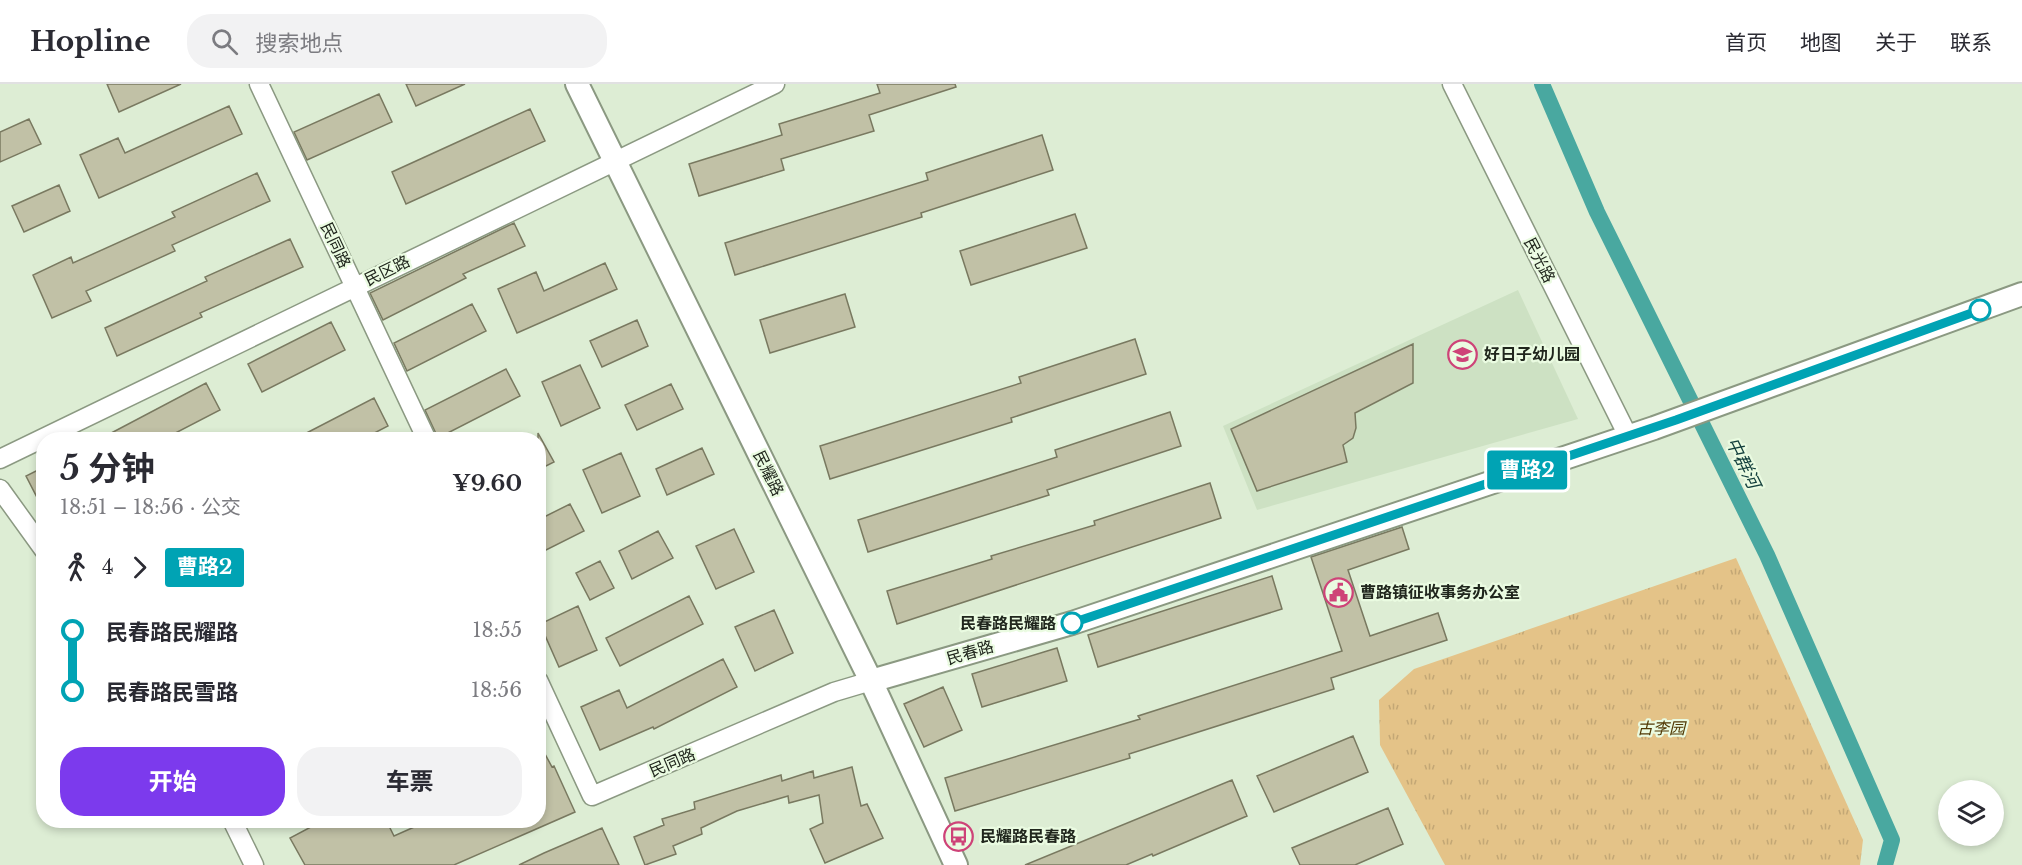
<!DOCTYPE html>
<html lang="zh">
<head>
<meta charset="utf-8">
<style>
  :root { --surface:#fff; --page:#f2f2f3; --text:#2b2b33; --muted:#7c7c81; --line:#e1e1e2; --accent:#7c3aed }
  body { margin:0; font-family:"Libre Baskerville","Noto Sans SC",serif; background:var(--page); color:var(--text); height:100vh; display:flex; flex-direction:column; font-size:22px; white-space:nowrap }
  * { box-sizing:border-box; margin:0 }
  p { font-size:20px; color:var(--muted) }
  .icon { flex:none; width:33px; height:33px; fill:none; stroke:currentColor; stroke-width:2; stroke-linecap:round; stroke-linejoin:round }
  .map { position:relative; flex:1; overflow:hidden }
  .sheet { position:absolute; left:36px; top:348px; width:510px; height:396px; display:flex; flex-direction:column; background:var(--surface); border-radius:24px; box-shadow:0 3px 9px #0003 }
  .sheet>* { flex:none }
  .badge { padding:0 12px; border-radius:4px; font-size:21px; line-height:39px }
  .tools { position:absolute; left:1938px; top:696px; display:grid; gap:12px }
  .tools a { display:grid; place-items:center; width:66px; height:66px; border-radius:50%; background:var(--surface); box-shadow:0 3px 9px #0003; font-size:30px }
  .map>.badge { position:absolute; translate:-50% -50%; box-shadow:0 0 0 3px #fff }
  .legs { display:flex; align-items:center; gap:9px; height:66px; padding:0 24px; font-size:20px }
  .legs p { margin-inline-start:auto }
  .headline { display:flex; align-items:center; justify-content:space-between; height:102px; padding:0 24px }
  h1 { font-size:33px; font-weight:700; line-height:45px }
  .primary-button { display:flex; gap:12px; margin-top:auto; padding:12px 24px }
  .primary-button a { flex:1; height:69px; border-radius:24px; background:var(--accent); color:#fff; font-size:24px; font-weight:700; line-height:69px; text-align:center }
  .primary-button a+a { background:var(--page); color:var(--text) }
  ul { padding:0 24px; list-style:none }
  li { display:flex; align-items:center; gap:21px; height:60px; font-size:22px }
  li i { display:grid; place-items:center; width:9px; height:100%; margin:0 8px; background:currentColor }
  li i::after { content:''; width:15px; height:15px; margin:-8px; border:4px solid; border-radius:50%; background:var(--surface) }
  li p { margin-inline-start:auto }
  li:first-child i { background:linear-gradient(#0000 50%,currentColor 0) }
  li:last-child i { background:linear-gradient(currentColor 50%,#0000 0) }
  header { display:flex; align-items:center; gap:36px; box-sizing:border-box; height:84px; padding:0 30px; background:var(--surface); border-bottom:2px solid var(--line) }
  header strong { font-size:28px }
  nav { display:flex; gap:33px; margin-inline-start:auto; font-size:21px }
  .search { width:420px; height:54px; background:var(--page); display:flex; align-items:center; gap:15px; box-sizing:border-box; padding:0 21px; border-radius:24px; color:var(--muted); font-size:22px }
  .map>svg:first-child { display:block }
  .built { fill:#cde1c3 }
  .grass { fill:url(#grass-tufts) }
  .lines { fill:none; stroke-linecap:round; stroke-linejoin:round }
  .canal { stroke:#49a8a0; stroke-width:16 }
  .building { fill:#c1c1a6; stroke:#797960; stroke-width:1.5 }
  .minor-casing { stroke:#8b9982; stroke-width:21 }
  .tertiary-casing { stroke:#8b9982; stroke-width:26 }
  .minor { stroke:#fff; stroke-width:18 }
  .tertiary { stroke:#fff; stroke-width:22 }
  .line-1-casing { stroke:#fff; stroke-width:14 }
  .line-1 { stroke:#00a3b4; stroke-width:9 }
  .stop-1-dot { fill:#fff; stroke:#00a3b4; stroke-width:3 }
  .labels { text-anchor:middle; stroke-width:4.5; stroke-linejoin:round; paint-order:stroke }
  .street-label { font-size:16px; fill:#20261d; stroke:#eafbe1 }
  .poi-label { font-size:16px; font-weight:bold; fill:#20261d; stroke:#eafbe1; text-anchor:start }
  .stop-label { font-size:16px; font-weight:bold; fill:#20261d; stroke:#eafbe1; text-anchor:end }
  .park-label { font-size:16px; font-style:italic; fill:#513904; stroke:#eafbe1 }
  .water-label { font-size:18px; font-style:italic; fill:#14403d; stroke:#eafbe1 }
</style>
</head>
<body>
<header>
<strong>Hopline</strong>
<div class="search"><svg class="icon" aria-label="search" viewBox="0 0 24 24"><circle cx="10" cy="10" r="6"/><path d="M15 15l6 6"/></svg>搜索地点</div>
<nav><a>首页</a><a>地图</a><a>关于</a><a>联系</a></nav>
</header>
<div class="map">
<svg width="2022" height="781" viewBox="0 0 2022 781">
  <defs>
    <pattern id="grass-tufts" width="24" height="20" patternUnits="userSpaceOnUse" patternTransform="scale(1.5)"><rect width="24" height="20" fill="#e4c388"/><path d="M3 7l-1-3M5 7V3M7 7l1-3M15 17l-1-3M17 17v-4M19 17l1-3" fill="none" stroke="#c3a775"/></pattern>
  </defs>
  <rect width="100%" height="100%" fill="#ddedd4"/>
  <!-- built -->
  <path class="built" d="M1518,206l60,129 -321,91 -34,-84z"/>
  <!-- grass -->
  <path class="grass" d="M1736,474l127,282 -3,25h-415l-65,-120 -1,-45 35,-31z"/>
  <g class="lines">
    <!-- canal -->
    <path class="canal" d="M1542,0l55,128 170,343 125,285 -7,25"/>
  </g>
  <!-- building -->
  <path class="building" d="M107,0h74l-62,28z
    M406,0h59l-49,22z
    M877,0h78l1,3 -87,28 5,16 -93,28 3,11 -85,26 -10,-32 93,-29 -3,-11 101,-31z
    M379,10l13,28 -85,38 -13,-28z
    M229,22l13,28 -143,64 -19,-43 38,-17 7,15z
    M530,25l15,32 -139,63 -14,-32z
    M29,35l12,25 -41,18v-30z
    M1042,51l11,35 -132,43 1,4 -187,58 -10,-32 203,-63 -2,-7z
    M257,89l13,28 -98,44 3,6 -89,40 5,10 -39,17 -19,-43 38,-18 2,6 102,-46 -3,-5z
    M59,101l11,26 -46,21 -12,-26z
    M1075,130l12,34 -116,37 -11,-34z
    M514,139l11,23 -62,28 3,4 -83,42 -13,-27z
    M290,155l13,28 -103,46 2,4 -85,39 -12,-28 102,-47 -2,-4z
    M605,179l12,26 -100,44 -19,-44 38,-17 8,19z
    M845,210l10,33 -85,26 -10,-33z
    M472,220l14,27 -79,40 -13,-28z
    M637,236l11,26 -46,21 -12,-26z
    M331,238l14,28 -83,42 -14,-28z
    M1135,255l11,35 -135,44 1,4 -182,57 -10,-33 201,-63 -2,-6z
    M1413,260v39l-58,30 1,15 -3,10 -10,7 4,17 -90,29 -26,-62z
    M580,281l20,43 -39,18 -19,-44z
    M506,285l14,27 -82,42 -13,-28z
    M206,299l14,27 -58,30h-64z
    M671,300l12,25 -46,21 -12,-25z
    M374,314l14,28 -27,14h-68z
    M1170,328l11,34 -134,44 2,5 -181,57 -10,-32 199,-63 -2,-7z
    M538,349l16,29 -16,8z
    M702,364l12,26 -47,21 -11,-26z
    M621,369l19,43 -38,17 -19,-43z
    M44,383v44l-18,-35z
    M1210,399l11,35 -324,106 -10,-33 105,-32 -1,-3 104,-31 -1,-4z
    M570,420l14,27 -46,23v-34z
    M1402,443l7,22 -61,21 22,66 68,-23 9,27 -116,38 3,11 -205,65 1,4 -175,53 -10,-33 195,-59 -2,-3 204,-65 -31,-94z
    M734,445l20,43 -38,17 -20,-43z
    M658,447l15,27 -41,21 -13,-28z
    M600,477l14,27 -24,12 -14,-27z
    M1272,492l10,33 -184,58 -10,-32z
    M689,512l14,28 -83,42 -14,-28z
    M578,522l19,44 -38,17 -19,-43z
    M774,526l19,43 -38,18 -20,-44z
    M1057,564l10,33 -85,26 -10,-33z
    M723,575l14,28 -83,42 -1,-2 -53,23 -19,-43 38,-17 8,18z
    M943,603l19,43 -38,17 -20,-43z
    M1353,652l15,36 -94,40 -17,-36z
    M538,657l14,26 2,-1 21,46 -121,53h-149l-15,-27 34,-18h62l8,16 36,-16h108z
    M852,683l9,39 6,-2 16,34 -58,25 -15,-34 13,-6 -4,-28 -30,8 -1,-7 -51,15 -36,17 1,6 -29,12 3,8 -31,11 -11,-28 30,-12 -2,-6 33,-10 -1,-7 87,-27 1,6 31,-10 1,7z
    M1232,696l15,36 -94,40 -1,-2 -26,11h-101z
    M1388,724l15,36 -48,21h-55l-8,-17z
    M602,744l17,37h-100l25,-12z"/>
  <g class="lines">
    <defs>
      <path id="minor" d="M259,0l168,356
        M1452,0l176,352
        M0,375l775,-375
        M0,405l44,61
        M538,596l54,116 242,-104 37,-11
        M232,736l22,45"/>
      <path id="tertiary" d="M577,0l294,597 85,184
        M871,597l201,-58 582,-195 368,-134"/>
    </defs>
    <!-- minor casing -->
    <use href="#minor" class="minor-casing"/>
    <!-- tertiary casing -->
    <use href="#tertiary" class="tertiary-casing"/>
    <!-- minor -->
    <use href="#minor" class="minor"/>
    <!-- tertiary -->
    <use href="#tertiary" class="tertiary"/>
  </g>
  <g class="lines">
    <defs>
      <path id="line-1" d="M1072,539l604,-203 304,-110"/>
    </defs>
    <!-- line-1 casing -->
    <use href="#line-1" class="line-1-casing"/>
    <!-- line-1 -->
    <use href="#line-1" class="line-1"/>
  </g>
  <!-- icons -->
  <defs>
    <symbol id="school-ring" viewBox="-11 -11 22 22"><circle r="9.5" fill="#eafbe1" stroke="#ce4378" stroke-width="1.5"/><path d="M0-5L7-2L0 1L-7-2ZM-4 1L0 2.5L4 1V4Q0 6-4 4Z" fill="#ce4378"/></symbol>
    <symbol id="civic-ring" viewBox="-11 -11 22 22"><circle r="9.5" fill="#eafbe1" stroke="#ce4378" stroke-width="1.5"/><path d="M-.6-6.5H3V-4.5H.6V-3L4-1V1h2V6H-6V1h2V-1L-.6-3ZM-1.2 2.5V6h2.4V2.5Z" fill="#ce4378"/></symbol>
    <symbol id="bus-ring" viewBox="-11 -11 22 22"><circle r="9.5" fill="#eafbe1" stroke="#ce4378" stroke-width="1.5"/><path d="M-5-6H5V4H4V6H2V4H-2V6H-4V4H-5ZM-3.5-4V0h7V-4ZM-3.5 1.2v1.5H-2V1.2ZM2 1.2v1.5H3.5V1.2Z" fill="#ce4378"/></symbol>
  </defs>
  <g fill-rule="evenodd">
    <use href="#school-ring" x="1446" y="254" width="33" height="33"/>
    <use href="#civic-ring" x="1322" y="492" width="33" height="33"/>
    <use href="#bus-ring" x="942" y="736" width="33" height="33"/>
  </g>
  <!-- markers -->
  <g class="stop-1-dot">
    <circle cx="1980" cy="226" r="10"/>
    <circle cx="1072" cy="539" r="10"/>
  </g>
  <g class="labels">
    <!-- street labels -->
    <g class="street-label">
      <text transform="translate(336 161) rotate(65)" y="6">民同路</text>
      <text transform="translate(1540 176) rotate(63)" y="6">民光路</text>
      <text transform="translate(387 186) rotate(-26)" y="6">民区路</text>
      <text transform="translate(769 389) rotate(64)" y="6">民耀路</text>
      <text transform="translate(970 568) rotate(-16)" y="6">民春路</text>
      <text transform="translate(672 678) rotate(-23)" y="6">民同路</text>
    </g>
    <!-- poi labels -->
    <g class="poi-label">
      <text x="1484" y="276">好日子幼儿园</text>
      <text x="1360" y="514">曹路镇征收事务办公室</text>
      <text x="980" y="758">民耀路民春路</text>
    </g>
    <!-- stop labels -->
    <g class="stop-label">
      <text x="1056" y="545">民春路民耀路</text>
    </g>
    <!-- park labels -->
    <g class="park-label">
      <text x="1661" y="650">古李园</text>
    </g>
    <!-- water labels -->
    <g class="water-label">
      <text transform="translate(1743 379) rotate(64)" y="6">中群河</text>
    </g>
  </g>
</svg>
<div class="tools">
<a><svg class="icon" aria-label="layers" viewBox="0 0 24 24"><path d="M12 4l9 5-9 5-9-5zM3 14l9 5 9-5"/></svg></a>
</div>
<b class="badge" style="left:1527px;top:386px;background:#00a3b4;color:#fff">曹路2</b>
<section class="sheet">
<div class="headline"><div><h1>5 分钟</h1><p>18:51 – 18:56 · 公交</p></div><b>¥9.60</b></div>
<div class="legs"><svg class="icon" aria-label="walk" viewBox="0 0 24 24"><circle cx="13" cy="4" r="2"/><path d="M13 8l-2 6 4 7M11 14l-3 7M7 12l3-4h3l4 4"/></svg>4<svg class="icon" aria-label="forward" viewBox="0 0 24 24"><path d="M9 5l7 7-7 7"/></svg><b class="badge" style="background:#00a3b4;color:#fff">曹路2</b></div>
<ul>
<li><i style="color:#00a3b4"></i><b>民春路民耀路</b><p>18:55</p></li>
<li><i style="color:#00a3b4"></i><b>民春路民雪路</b><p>18:56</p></li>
</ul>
<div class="primary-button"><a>开始</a><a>车票</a></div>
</section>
</div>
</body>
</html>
